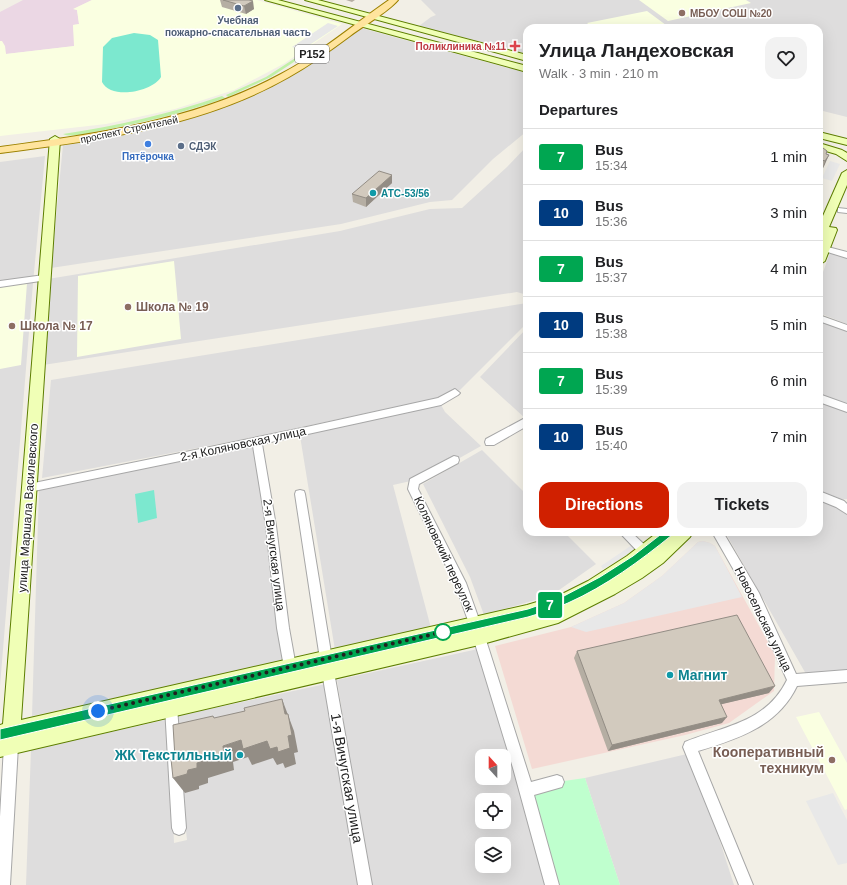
<!DOCTYPE html>
<html lang="en">
<head>
<meta charset="utf-8">
<style>
  :root { --surface:#fff; --page:#f2f2f2; --text:#202124; --muted:#757577; --line:#e0e0e0; --accent:#d02000 }
  body { margin:0; font-family:Helvetica,sans-serif; background:var(--page); color:var(--text); height:100vh; display:flex; flex-direction:column; font-size:15px; white-space:nowrap }
  * { box-sizing:border-box; margin:0 }
  p { font-size:13px; color:var(--muted) }
  .icon { flex:none; width:22px; height:22px; fill:none; stroke:currentColor; stroke-width:2; stroke-linecap:round; stroke-linejoin:round }
  .map { position:relative; flex:1; overflow:hidden }
  .sheet { position:absolute; left:523px; top:24px; width:300px; height:512px; display:flex; flex-direction:column; background:var(--surface); border-radius:12px; box-shadow:0 4px 16px #0002 }
  .sheet>* { flex:none }
  .badge { padding:0 8px; border-radius:3px; font-size:14px; line-height:26px }
  .needle { width:26px; rotate:339deg }
  .controls { position:absolute; left:475px; top:749px; display:grid; gap:8px }
  .controls a { display:grid; place-items:center; width:36px; height:36px; border-radius:8px; background:var(--surface); box-shadow:0 4px 16px #0002; font-size:20px }
  .you { position:absolute; width:20px; height:20px; margin:-10px; border:3px solid #fff; border-radius:50%; background:#1a73e8; box-shadow:0 0 0 6px #1a73e833 }
  .map>.badge { position:absolute; translate:-50% -50%; box-shadow:0 0 0 2px #fff }
  h2 { padding:0 16px; font-size:15px; line-height:36px }
  .round { display:grid; place-items:center; flex:none; width:42px; height:42px; border-radius:12px; background:var(--page) }
  .summary { display:flex; align-items:center; justify-content:space-between; height:68px; padding:0 16px }
  h1 { font-size:19px; font-weight:700; line-height:30px }
  .button { display:flex; gap:8px; margin-top:auto; padding:8px 16px }
  .button a { flex:1; height:46px; border-radius:12px; background:var(--accent); color:#fff; font-size:16px; font-weight:700; line-height:46px; text-align:center }
  .button a+a { background:var(--page); color:var(--text) }
  ul { padding:0; list-style:none }
  li { display:flex; align-items:center; gap:12px; height:56px; padding:0 16px; border-top:1px solid var(--line) }
  li div { flex:1 }
  li b { display:block; font-size:15px }
  li em { font-style:normal }
  li .badge { min-width:44px; font-weight:700; text-align:center }
  .map>svg:first-child { display:block }
  .residential { fill:#dedddd; fill-rule:evenodd }
  .commercial { fill:#f4dad4 }
  .industrial { fill:#ebd7e4 }
  .education { fill:#faffe1 }
  .grass { fill:#c0f0a7 }
  .park { fill:#bfffce }
  .pitch { fill:#7ce8cf }
  .parking { fill:#e8e8e8 }
  .lines { fill:none; stroke-linecap:round; stroke-linejoin:round }
  .street-casing { stroke:#a7a7a7; stroke-width:2 }
  .secondary-casing { stroke:#5d7e00; stroke-width:2 }
  .primary-casing { stroke:#9c8100; stroke-width:2 }
  .street { fill:#fff; fill-rule:evenodd }
  .secondary { fill:#f0ffb6; fill-rule:evenodd }
  .primary { fill:#ffe49d; fill-rule:evenodd }
  .wall { fill:#b5aea3 }
  .shaded-wall { fill:#938d85 }
  .building { fill:#d2cabe; stroke:#938d85 }
  .line { fill:#00a651; stroke:#fff }
  .walk { stroke:#202020; stroke-width:4; stroke-dasharray:0 7.2 }
  .service-dot { fill:#5c6f8a; stroke:#fff; stroke-width:1.5 }
  .education-dot { fill:#8d6e63; stroke:#fff; stroke-width:1.5 }
  .health-dot { fill:#e0444e; stroke:#fff; stroke-width:1.5 }
  .shop-dot { fill:#3f7fe0; stroke:#fff; stroke-width:1.5 }
  .culture-dot { fill:#0f9aa8; stroke:#fff; stroke-width:1.5 }
  .stop-dot { fill:#fff; stroke:#00a651; stroke-width:2 }
  .labels { text-anchor:middle; stroke-width:3; stroke-linejoin:round; paint-order:stroke }
  .far-education-label { font-size:10px; font-weight:bold; fill:#785e54; stroke:#fff; text-anchor:start }
  .far-service-label { font-size:10px; font-weight:bold; fill:#4e5e75; stroke:#fff }
  .far-health-label { font-size:10px; font-weight:bold; fill:#be3a42; stroke:#fff; text-anchor:end }
  .far-street-label { font-size:10px; fill:#202020; stroke:#fff }
  .far-shop-label { font-size:10px; font-weight:bold; fill:#366cbe; stroke:#fff }
  .far-culture-label { font-size:10px; font-weight:bold; fill:#0d838f; stroke:#fff; text-anchor:start }
  .shield { fill:#fff; stroke:#636363; stroke-width:1 }
  .shield-label { font-size:11px; font-weight:bold; fill:#202020 }
  .education-label { font-size:12px; font-weight:bold; fill:#785e54; stroke:#fff; text-anchor:start }
  .street-label { font-size:12px; fill:#202020; stroke:#fff }
  .near-culture-label { font-size:14px; font-weight:bold; fill:#0d838f; stroke:#fff; text-anchor:start }
  .near-education-label { font-size:14px; font-weight:bold; fill:#785e54; stroke:#fff; text-anchor:end }
  .near-street-label { font-size:14px; fill:#202020; stroke:#fff }
</style>
</head>
<body>
<div class="map">
<svg width="847" height="885" viewBox="0 0 847 885">
  <rect width="100%" height="100%" fill="#f2efe6"/>
  <!-- residential -->
  <path class="residential" d="M421,0h426v117l-28,-7v-82h-292v26l-108,-28 12,-9 5,-2z
    M361,28l166,45v58l-34,28 -41,41 -22,2 -89,22 -290,44 12,-123 42,-6 66,-14 69,-25 52,-26z
    M527,146v149l-10,-3 -474,73 5,-86 292,-48 90,-22 32,-1 45,-41z
    M45,156l-12,127 -33,403v-524z
    M830,253l17,5v66l-28,-11v-30z
    M527,303v20l-71,71 -191,41 -223,43 9,-98z
    M819,319l28,10v76l-28,-10z
    M527,328v91h-1l-46,-42z
    M819,400l28,11v88l-8,1 -20,-9z
    M440,403l5,9 36,34 -57,32 -31,7 38,143 -96,22 -35,-214z
    M257,445l31,215 -256,56 7,-228z
    M482,450l45,45v37h37l32,32 -44,31 -68,20 -14,-38 -47,-93z
    M819,497l18,8 10,9v158l-41,2 -81,-142h94z
    M487,647l68,238h-185l-33,-205zM482,756h22v22h-22zM482,800h22v22h-22zM482,844h22v22h-22z
    M330,683l31,202h-335l5,-135 138,-31 5,124 13,-3 -5,-46 -4,-78z
    M687,754l19,44 28,87h-114l-35,-107z"/>
  <!-- commercial -->
  <path class="commercial" d="M703,541l7,2 5,3 60,109 -1,36 -45,32 -44,12 -153,34 -37,-123 76,-19 53,-24 38,-27 36,-34z"/>
  <!-- industrial -->
  <path class="industrial" d="M23,0h69l-18,9 3,1 2,14 -6,1 2,21 -69,8 -6,-13v-29z"/>
  <!-- education -->
  <path class="education" d="M92,0h165l85,24 -57,39 -51,27 -59,19 -69,15 -106,12v-95h2l3,5 1,8 68,-8 -1,-21 6,-1 -2,-14 -4,-1z
    M639,0h107l5,3 -83,18z
    M647,11l23,17h-77l-6,-5z
    M174,261l7,78 -104,18 1,-81z
    M27,283l-6,82 -21,4v-82z
    M819,712l28,51v46l-2,1 -49,-93z"/>
  <!-- grass -->
  <path class="grass" d="M300,55l3,1 -32,21 -43,20 -2,-2 40,-18z
    M222,96l3,2c-42,15 -83,25 -126,33 -10,2 -27,7 -36,3 54,-8 106,-20 159,-38z"/>
  <!-- park -->
  <path class="park" d="M585,778l35,107h-68l-26,-95 31,-8z"/>
  <!-- pitch -->
  <path class="pitch" d="M134,33l16,2 8,5 3,37c-9,15 -50,23 -59,5l1,-35 9,-9z
    M154,490l3,28 -19,5 -3,-29z"/>
  <!-- parking -->
  <path class="parking" d="M328,23l10,3 -36,24 -10,-3z
    M830,161l10,3 -8,17 -10,-3z
    M703,541l7,2 5,3 27,51 -156,35 -15,-5 53,-24 38,-27 36,-34z
    M632,545l4,4 -16,11 -17,9 -2,-3z
    M833,793l14,27v43l-9,2 -32,-64z"/>
  <g class="lines">
    <defs>
      <path id="street" d="M838,208l9,1v4l-9,-1z
        M821,246h3l23,6v6l-26,-8z
        M44,275l4,3 -1,2 -47,7v-6z
        M819,315l28,10v6l-28,-10z
        M455,389l5,4 -2,2 -17,10 -179,39 14,82 13,102 7,39 -2,4 -4,2 -4,-2 -2,-4 -7,-39 -11,-102 -13,-80 -224,46 -4,-1 -1,-3 1,-3 4,-1 273,-56 136,-30z
        M819,394l28,10v8l-28,-10z
        M527,417v9l-33,19h-8l-1,-3 1,-3z
        M454,456l4,1 1,3 -1,3 -39,21 -1,5 48,94 15,42 -2,4 -4,1 -4,-1 -16,-45 -47,-95 2,-10z
        M300,490l4,1 1,3 27,165 -2,4 -4,2 -4,-2 -2,-4 -25,-165 1,-3z
        M819,491l25,10 3,3v10l-11,-7 -17,-7z
        M619,532h12l18,17 2,3 -2,3 -4,2 -4,-2z
        M712,532h11l36,61 37,81 51,-4v12l-50,4c-19,40 -59,53 -99,65l55,134h-14l-56,-138 2,-5c39,-16 81,-19 102,-62l-36,-80z
        M479,631l4,2 2,4 46,145 26,-7 5,2 2,5 -2,5 -28,8 25,90h-14l-32,-117 -40,-131 2,-4z
        M328,666l4,2 2,4 38,213h-14l-36,-213 2,-4z
        M171,701l4,2 2,4 9,121 -2,5 -5,2 -5,-2 -2,-5 -7,-121 2,-4z
        M11,739l5,2 2,5 -8,139h-10v-68l4,-71 2,-5z"/>
      <path id="secondary" d="M265,0h13l249,66v6z
        M305,0h13l209,55v6z
        M819,132l28,7v6l-28,-7z
        M55,136l5,3 -39,581 506,-115 33,-10 28,-14 39,-25 31,-24h35l-3,5 -27,26 -21,15 -27,16 -57,29 -79,22 -479,112v-32l3,-1 47,-585z
        M819,143l23,7 5,3v8l-11,-7 -17,-5z
        M847,170v15l-18,42 7,1 1,2 -12,31 -6,4v-17l3,-7h-3v-16l23,-52z"/>
      <path id="primary" d="M389,0h9c-10,12 -35,26 -48,36 -20,15 -40,29 -61,41 -87,50 -191,63 -289,76v-6c96,-13 194,-26 281,-73 38,-20 72,-49 108,-74z"/>
    </defs>
    <!-- street casing -->
    <use href="#street" class="street-casing"/>
    <!-- secondary casing -->
    <use href="#secondary" class="secondary-casing"/>
    <!-- primary casing -->
    <use href="#primary" class="primary-casing"/>
    <!-- street -->
    <use href="#street" class="street"/>
    <!-- secondary -->
    <use href="#secondary" class="secondary"/>
    <!-- primary -->
    <use href="#primary" class="primary"/>
  </g>
  <!-- wall -->
  <path class="wall" d="M220,0h29l5,9 -8,5 -24,-7z
    M346,0h9l-3,2z
    M819,147l7,7 -1,10 -3,6 -3,-1z
    M392,175v8l-26,24 -13,-5 -1,-8z
    M577,651l192,42 -48,11 1,19 -114,28 -34,-93z"/>
  <!-- shaded-wall -->
  <path class="shaded-wall" d="M253,1l1,8 -8,5 -2,-8z
    M829,155l-4,9 -3,6 3,-9z
    M392,175v8l-26,24v-9z
    M775,686l-6,7 -55,13 5,-6z
    M282,699l12,32 4,21 -4,1 2,11 -11,4 -2,-5 -6,2 -4,-7 -21,7 -4,-8 -15,5 1,8 -26,8v5l-9,3v3l-14,4 -12,-15 15,-8 9,-7 26,-17 18,-6 26,1 21,-5 -3,-22z
    M727,717l-5,6 -114,28 4,-6z"/>
  <!-- building -->
  <path class="building" d="M223,0h26l4,1 -9,5z
    M819,147l4,1 4,3 -1,3 3,1 -4,6 -3,-1 -2,5 -1,-1z
    M379,171l13,4 -26,23 -14,-4z
    M737,615l38,71 -56,14 8,17 -115,28 -35,-94z
    M282,699l3,15h3l4,21 -4,1 2,12 -12,4 -1,-5 -7,2 -3,-8 -24,8 -2,-9 -18,6 1,8 -27,9v5l-9,2 -1,4 -14,4 -2,-19 4,-1 -2,-33 40,-9 1,2 31,-7 -1,-3z"/>
  <!-- line -->
  <path class="line" d="M669,528l5,4 -2,3c-32,26 -66,51 -104,68 -13,6 -27,10 -40,14l-528,123v-11l528,-120 34,-12 38,-20 33,-21z"/>
  <g class="lines">
    <!-- walk -->
    <path class="walk" d="M98,711l345,-79"/>
  </g>
  <!-- markers -->
  <g class="service-dot">
    <circle cx="238" cy="8" r="4"/>
    <circle cx="181" cy="146" r="4"/>
  </g>
  <g class="education-dot">
    <circle cx="682" cy="13" r="4"/>
    <circle cx="128" cy="307" r="4"/>
    <circle cx="12" cy="326" r="4"/>
    <circle cx="832" cy="760" r="4"/>
  </g>
  <path class="health-dot" d="M513 40h4v4h4v4h-4v4h-4v-4h-4v-4h4z"/>
  <circle class="shop-dot" cx="148" cy="144" r="4"/>
  <g class="culture-dot">
    <circle cx="373" cy="193" r="4"/>
    <circle cx="670" cy="675" r="4"/>
    <circle cx="240" cy="755" r="4"/>
  </g>
  <circle class="stop-dot" cx="443" cy="632" r="8"/>
  <g class="labels">
    <!-- far-education labels -->
    <g class="far-education-label">
      <text x="690" y="17">МБОУ СОШ №20</text>
    </g>
    <!-- far-service labels -->
    <g class="far-service-label">
      <text x="238" y="24">Учебная<tspan x="238" dy="12">пожарно-спасательная часть</tspan></text>
      <text x="189" y="150" text-anchor="start">СДЭК</text>
    </g>
    <!-- far-health labels -->
    <g class="far-health-label">
      <text x="506" y="50">Поликлиника №11</text>
    </g>
    <!-- far-street labels -->
    <g class="far-street-label">
      <text transform="translate(129 129) rotate(-12)" y="4">проспект Строителей</text>
    </g>
    <!-- far-shop labels -->
    <g class="far-shop-label">
      <text x="148" y="160">Пятёрочка</text>
    </g>
    <!-- far-culture labels -->
    <g class="far-culture-label">
      <text x="381" y="197">АТС-53/56</text>
    </g>
    <!-- shield labels -->
    <rect class="shield" x="295" y="45" width="34" height="18" rx="3"/>
    <g class="shield-label">
      <text x="312" y="58">Р152</text>
    </g>
    <!-- education labels -->
    <g class="education-label">
      <text x="136" y="311">Школа № 19</text>
      <text x="20" y="330">Школа № 17</text>
    </g>
    <!-- street labels -->
    <g class="street-label">
      <text transform="translate(243 444) rotate(-12)" y="4">2-я Коляновская улица</text>
      <text transform="translate(28 508) rotate(-86)" y="4">улица Маршала Василевского</text>
      <text transform="translate(444 554) rotate(65)" y="4">Коляновский переулок</text>
      <text transform="translate(274 555) rotate(83)" y="4">2-я Вичугская улица</text>
      <text transform="translate(763 619) rotate(64)" y="4">Новосельская улица</text>
    </g>
    <!-- near-culture labels -->
    <g class="near-culture-label">
      <text x="678" y="680">Магнит</text>
      <text x="232" y="760" text-anchor="end">ЖК Текстильный</text>
    </g>
    <!-- near-education labels -->
    <g class="near-education-label">
      <text x="824" y="757">Кооперативный<tspan x="824" dy="16">техникум</tspan></text>
    </g>
    <!-- near-street labels -->
    <g class="near-street-label">
      <text transform="translate(347 778) rotate(80)" y="5">1-я Вичугская улица</text>
    </g>
  </g>
</svg>
<div class="controls">
<a><svg class="needle" viewBox="-14 -14 28 28"><path d="M0-13l5 13h-10z" fill="#e53935"/><path d="M0 13l5-13h-10z" fill="#757577"/></svg></a>
<a><svg class="icon" aria-label="locate" viewBox="0 0 24 24"><circle cx="12" cy="12" r="6"/><path d="M12 2v4M12 18v4M2 12h4M18 12h4"/></svg></a>
<a><svg class="icon" aria-label="layers" viewBox="0 0 24 24"><path d="M12 4l9 5-9 5-9-5zM3 14l9 5 9-5"/></svg></a>
</div>
<div class="you" style="left:98px;top:711px"></div>
<b class="badge" style="left:550px;top:605px;background:#00a651;color:#fff">7</b>
<section class="sheet">
<div class="summary"><div><h1>Улица Ландеховская</h1><p>Walk · 3 min · 210 m</p></div><a class="round"><svg class="icon" aria-label="heart" viewBox="0 0 24 24"><path d="M12 20l-8-8c-3-5 5-10 8-4 3-6 11-1 8 4z"/></svg></a></div>
<h2>Departures</h2>
<ul>
<li><span class="badge" style="background:#00a651;color:#fff">7</span><div><b>Bus</b><p>15:34</p></div><em>1 min</em></li>
<li><span class="badge" style="background:#003b80;color:#fff">10</span><div><b>Bus</b><p>15:36</p></div><em>3 min</em></li>
<li><span class="badge" style="background:#00a651;color:#fff">7</span><div><b>Bus</b><p>15:37</p></div><em>4 min</em></li>
<li><span class="badge" style="background:#003b80;color:#fff">10</span><div><b>Bus</b><p>15:38</p></div><em>5 min</em></li>
<li><span class="badge" style="background:#00a651;color:#fff">7</span><div><b>Bus</b><p>15:39</p></div><em>6 min</em></li>
<li><span class="badge" style="background:#003b80;color:#fff">10</span><div><b>Bus</b><p>15:40</p></div><em>7 min</em></li>
</ul>
<div class="button"><a>Directions</a><a>Tickets</a></div>
</section>
</div>
</body>
</html>
